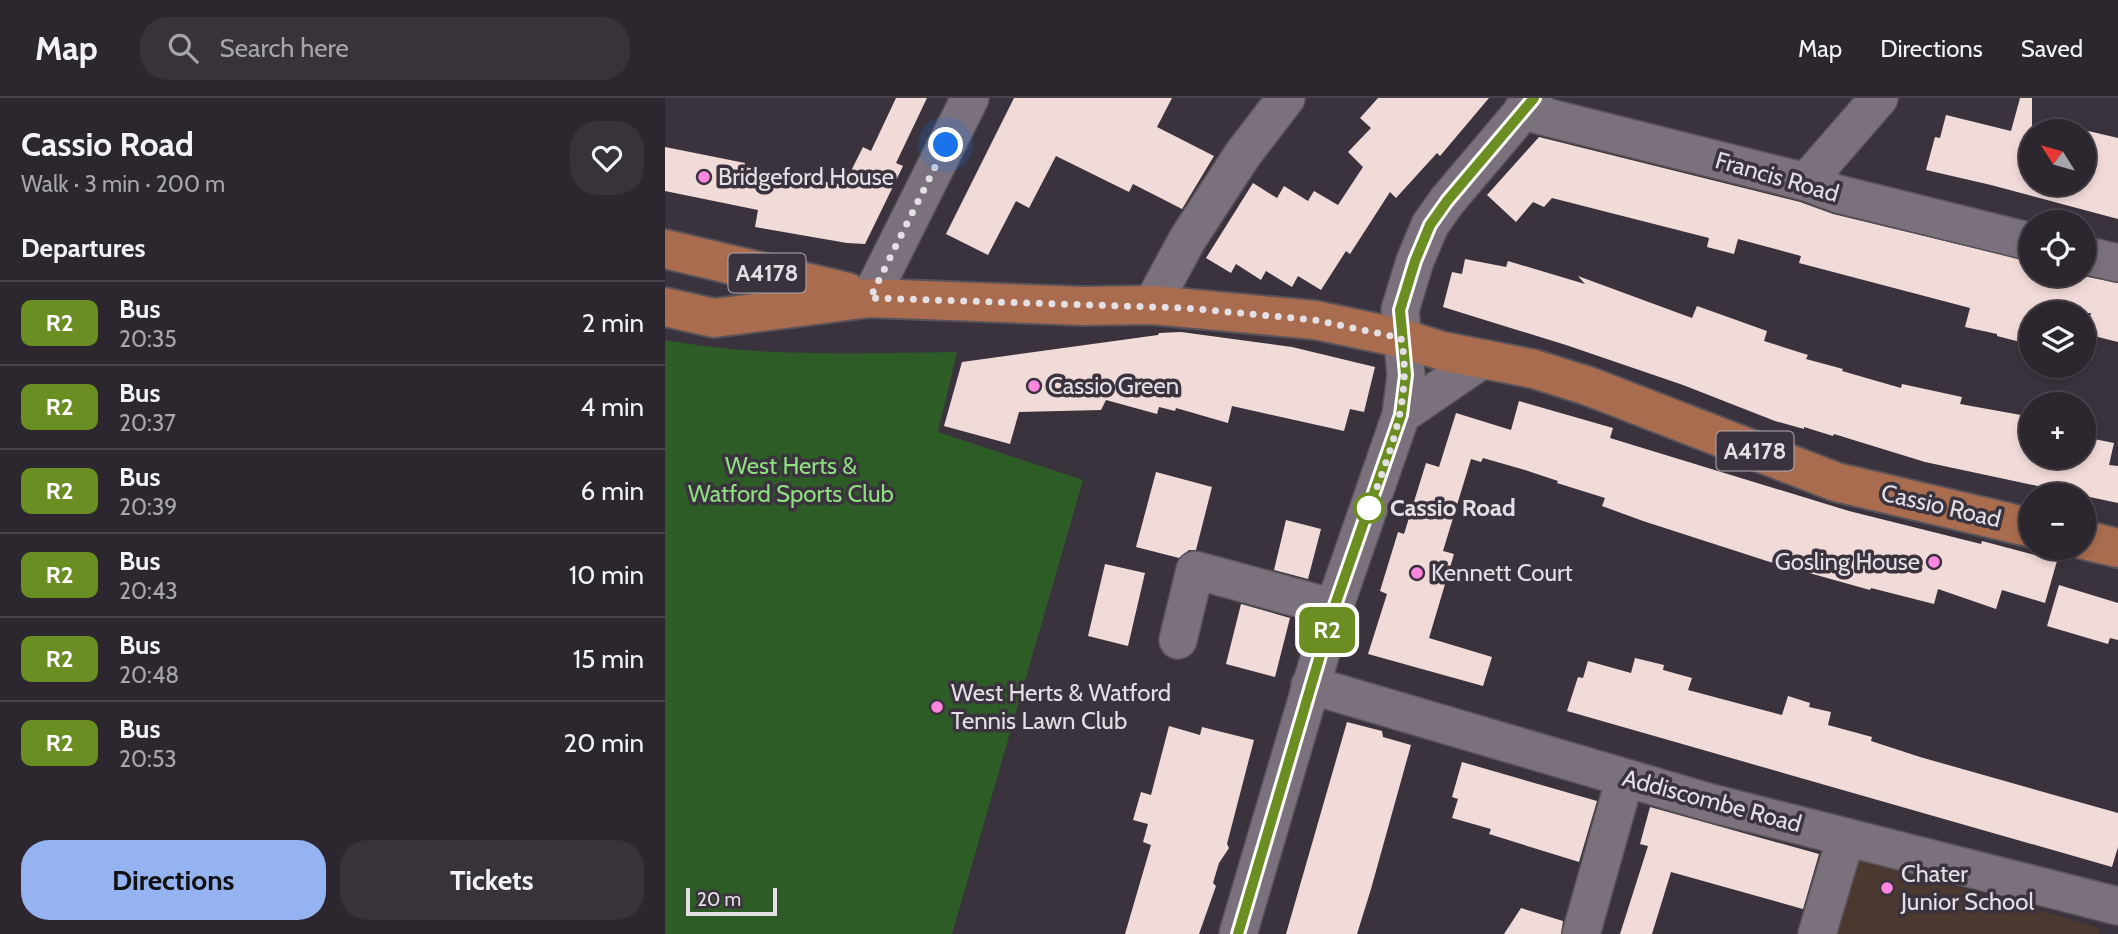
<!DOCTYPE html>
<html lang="en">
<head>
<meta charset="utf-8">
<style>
  :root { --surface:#2c262e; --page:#38323a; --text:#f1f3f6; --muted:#a6a5aa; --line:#48434a; --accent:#95b2f1 }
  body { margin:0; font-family:Cabin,sans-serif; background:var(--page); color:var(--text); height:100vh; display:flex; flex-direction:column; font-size:26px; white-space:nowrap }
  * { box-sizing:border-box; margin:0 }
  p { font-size:23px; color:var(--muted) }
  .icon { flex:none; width:38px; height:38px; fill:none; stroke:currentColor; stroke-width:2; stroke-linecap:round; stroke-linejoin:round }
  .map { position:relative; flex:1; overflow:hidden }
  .drawer { display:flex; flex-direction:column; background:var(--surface); width:665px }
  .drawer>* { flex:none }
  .badge { padding:0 14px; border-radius:10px; font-size:24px; line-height:46px }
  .needle { width:46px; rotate:307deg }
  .controls { position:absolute; left:1354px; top:21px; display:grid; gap:14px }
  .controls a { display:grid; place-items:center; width:77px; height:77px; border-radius:50%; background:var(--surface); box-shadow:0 4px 10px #0003,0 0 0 2px var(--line); font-size:35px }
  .scale { position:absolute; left:21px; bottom:18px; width:91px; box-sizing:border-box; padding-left:7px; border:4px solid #e4dfe5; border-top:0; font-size:19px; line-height:24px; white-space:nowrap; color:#e4dfe5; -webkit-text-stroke:5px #3a333d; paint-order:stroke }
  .you { position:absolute; width:35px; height:35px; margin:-18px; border:5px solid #fff; border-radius:50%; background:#1a73e8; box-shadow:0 0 0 10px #1a73e833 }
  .map>.badge { position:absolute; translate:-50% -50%; box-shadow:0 0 0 4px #fff }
  h2 { padding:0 21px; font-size:26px; line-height:63px }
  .round { display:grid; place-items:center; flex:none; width:74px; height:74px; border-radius:28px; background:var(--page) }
  .overview { display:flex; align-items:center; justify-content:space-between; height:119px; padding:0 21px }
  h1 { font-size:33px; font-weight:700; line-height:52px }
  .cta { display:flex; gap:14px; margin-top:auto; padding:14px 21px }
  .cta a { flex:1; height:80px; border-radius:28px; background:var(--accent); color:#111; font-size:28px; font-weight:700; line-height:80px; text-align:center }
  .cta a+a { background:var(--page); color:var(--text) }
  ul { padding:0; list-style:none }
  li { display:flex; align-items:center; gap:21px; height:84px; padding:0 21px; border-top:2px solid var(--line) }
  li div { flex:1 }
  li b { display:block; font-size:26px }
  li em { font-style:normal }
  li .badge { min-width:77px; font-weight:700; text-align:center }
  header { display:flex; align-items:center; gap:42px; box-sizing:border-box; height:98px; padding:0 35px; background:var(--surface); border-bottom:2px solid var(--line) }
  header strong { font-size:33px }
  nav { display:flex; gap:38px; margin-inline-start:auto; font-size:24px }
  .search { width:490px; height:63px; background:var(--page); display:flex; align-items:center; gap:18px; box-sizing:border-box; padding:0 24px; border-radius:28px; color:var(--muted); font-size:26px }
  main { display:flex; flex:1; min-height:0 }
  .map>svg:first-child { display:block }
  .education { fill:#4b3930 }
  .green { fill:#2e5c27 }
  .building { fill:#f1dbd9 }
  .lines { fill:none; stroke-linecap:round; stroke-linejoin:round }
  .minor-casing { stroke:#585259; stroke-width:40 }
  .major-casing { stroke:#585259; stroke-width:42 }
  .minor { stroke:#7a717c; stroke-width:37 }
  .major { stroke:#a96c4f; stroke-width:38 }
  .line-casing { stroke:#fff; stroke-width:16 }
  .line { stroke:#6b8e23; stroke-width:10 }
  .walk { stroke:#e4dfe5; stroke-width:7; stroke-dasharray:0 12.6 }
  .poi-dot { fill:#fe85e0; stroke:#3a333d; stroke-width:2.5 }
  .stop-dot { fill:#fff; stroke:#6b8e23; stroke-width:3.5 }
  .labels { text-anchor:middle; stroke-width:7; stroke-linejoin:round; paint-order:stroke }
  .shield { fill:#3a333d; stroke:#b1abb3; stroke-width:2 }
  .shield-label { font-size:23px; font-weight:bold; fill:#e4dfe5 }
  .poi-label { font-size:24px; fill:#e4dfe5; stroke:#3a333d; text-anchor:start }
  .street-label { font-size:24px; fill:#e4dfe5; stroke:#3a333d }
  .park-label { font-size:24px; fill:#8ddf7f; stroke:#3a333d }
  .stop-label { font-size:24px; font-weight:bold; fill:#e4dfe5; stroke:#3a333d; text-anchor:start }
</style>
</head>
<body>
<header>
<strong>Map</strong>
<div class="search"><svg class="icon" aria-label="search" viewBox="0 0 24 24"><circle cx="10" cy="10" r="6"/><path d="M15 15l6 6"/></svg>Search here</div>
<nav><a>Map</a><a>Directions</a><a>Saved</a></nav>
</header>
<main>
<section class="drawer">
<div class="overview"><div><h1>Cassio Road</h1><p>Walk · 3 min · 200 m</p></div><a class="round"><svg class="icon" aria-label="heart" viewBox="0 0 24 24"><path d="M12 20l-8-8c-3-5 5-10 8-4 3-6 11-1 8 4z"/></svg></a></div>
<h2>Departures</h2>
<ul>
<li><span class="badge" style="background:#6b8e23;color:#fff">R2</span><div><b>Bus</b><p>20:35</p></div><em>2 min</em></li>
<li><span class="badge" style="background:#6b8e23;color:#fff">R2</span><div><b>Bus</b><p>20:37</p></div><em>4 min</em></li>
<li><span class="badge" style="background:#6b8e23;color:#fff">R2</span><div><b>Bus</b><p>20:39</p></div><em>6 min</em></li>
<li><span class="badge" style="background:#6b8e23;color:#fff">R2</span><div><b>Bus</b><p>20:43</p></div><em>10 min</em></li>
<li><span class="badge" style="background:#6b8e23;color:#fff">R2</span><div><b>Bus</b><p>20:48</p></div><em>15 min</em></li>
<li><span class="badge" style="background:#6b8e23;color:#fff">R2</span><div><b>Bus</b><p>20:53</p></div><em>20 min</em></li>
</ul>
<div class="cta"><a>Directions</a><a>Tickets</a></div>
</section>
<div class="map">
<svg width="1453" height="836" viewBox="0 0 1453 836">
  <rect width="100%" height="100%" fill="#3a333d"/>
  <!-- education -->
  <path class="education" d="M1158,750l277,80 -1,6h-300z"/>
  <!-- green -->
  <path class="green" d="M0,242c96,18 195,13 292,12l-19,80 145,48 -131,454h-287z"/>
  <!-- building -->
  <path class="building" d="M231,0h31l-31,65 7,3 -38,78 -18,-1 -92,-16 3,-17 -93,-19v-44l80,16 -1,4 100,18 19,-38 8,4z
    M349,0h158l-15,29 57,29 -32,53 -49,-25 -4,8 -73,-36 -27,52 -13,-7 -28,54 -42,-21z
    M713,0h111l-49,58 -3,-3 -41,45 -6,-6 -40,62 -4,-3 -25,39 -23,-14 -6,11 -26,-16 -5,9 -25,-16 -5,9 -25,-15 47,-75 24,15 7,-12 24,15 6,-10 24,14 25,-38 -15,-15 23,-24 -11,-10z
    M1355,0h12v86h52v-54l34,8v81l-127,-34 -65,-15 9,-33 5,1 6,-23 65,16z
    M874,39l261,65 33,12 199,48v13h46l40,8v59l-32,-8 5,-21h-59v32l-35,-9v-2l-32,-7 5,-19 -171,-45 2,-7 -63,-17 -4,15 -27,-7 2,-9 -157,-40 -8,9 -11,-5 -17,20 -29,-27z
    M800,161l41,8 2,-6 77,23 -7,-8 114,42 5,-12 70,25 -3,10 44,14 -2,4 37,10 -1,2 59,17 1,-4 60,13 -2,7 72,13v40h52v-20l30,6 -5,22 9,1v37l-193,-41 -91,-28 -1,2 -29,-9v2l-29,-8 -92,-36 -117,-40 -123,-38 9,-35 10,2z
    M516,234l111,15 83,20 -11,45 -14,-3 -6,22 -112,-25 -4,17 -52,-15 -1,3 -16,-4 -2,7 -51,-14 -5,10 -82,2 -9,32 -66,-18 18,-64 196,-27 1,-2z
    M854,303l94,27 -3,10 239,73 132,33 1,-3 75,20 -12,42 -43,-13 -6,19 -58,-20 -4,15 -63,-16 -1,2 -100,-28 -127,-41 -41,-15 3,-8 -48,-15 1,-2 -33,-11 -42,-12 -2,4 -10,-3 -28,92 11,3 -25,84 63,19 -9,29 -115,-32 19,-60 -7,-3 18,-59 6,2 22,-71 13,4 17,-54 55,17z
    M491,374l56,15 -16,63h-7l-10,8 -43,-11z
    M621,422l35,9 -13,50 -34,-9z
    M440,466l40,9 -17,73 -40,-10z
    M1394,487l59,18v37l-8,-2 -2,6 -61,-18z
    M576,506l49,14 -15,59 -49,-13z
    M970,560l29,7 -1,5 29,8 -4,12 94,25 6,-19 22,7 -1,4 22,5 -3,13 44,12 -1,4 49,16 198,56v34l-6,20 -545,-156 11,-34 5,1 5,-17 43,12z
    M682,624l35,9 1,6 28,8 -40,144 -14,45h-71z
    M504,628l31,9 2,-8 52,13 -27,104 2,4 -10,15 -6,20 3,3 -17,48h-74l26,-89 -8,-3 5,-18 -15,-4 8,-28 10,3z
    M797,664l135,39 -18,61 -90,-28 2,-5 -39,-11 6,-19 -6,-2z
    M985,709l169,47 -16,55 -132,-37 -19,62h-32l28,-88 -8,-2z
    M856,810l42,13 -2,13h-57z"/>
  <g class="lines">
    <defs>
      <path id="minor" d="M857,13l284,71 32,12 194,48
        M1141,84l73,-84
        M1419,157l34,8
        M205,200l100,-200
        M487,207l35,-65 56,-86 43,-56
        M736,317l82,-56
        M513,542l17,-70 139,38
        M645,587l401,118 407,103
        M573,836l96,-326 67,-193 5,-40 -6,-65 15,-49 15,-36 17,-24 87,-103
        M916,836l44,-156
        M1152,836l29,-97"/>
      <path id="major" d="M0,151l182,43
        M0,209l49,11 156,-20 213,8 69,-1 163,15 86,18 41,13 92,18 54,17 248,96 196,46
        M1419,442l34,8"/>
    </defs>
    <!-- minor casing -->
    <use href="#minor" class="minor-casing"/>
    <!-- major casing -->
    <use href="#major" class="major-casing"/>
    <!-- minor -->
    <use href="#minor" class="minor"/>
    <!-- major -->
    <use href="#major" class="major"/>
  </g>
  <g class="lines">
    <defs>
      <path id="line" d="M573,836l96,-326 67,-193 5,-40 -6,-65 15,-49 15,-36 17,-24 87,-103"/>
    </defs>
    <!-- line casing -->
    <use href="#line" class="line-casing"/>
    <!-- line -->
    <use href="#line" class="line"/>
    <!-- walk -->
    <path class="walk" d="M281,47l-76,153 316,10 129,12 86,18c12,59 -11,115 -32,170"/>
  </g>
  <!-- markers -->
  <g class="poi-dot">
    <circle cx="39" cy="79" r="7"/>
    <circle cx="369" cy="288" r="7"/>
    <circle cx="1269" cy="464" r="7"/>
    <circle cx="752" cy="475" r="7"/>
    <circle cx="272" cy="609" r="7"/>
    <circle cx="1222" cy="790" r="7"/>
  </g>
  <circle class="stop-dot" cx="704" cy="410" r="14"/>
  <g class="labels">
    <!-- shield labels -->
    <g class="shield">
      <rect x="63.5" y="155.5" width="77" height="39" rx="5"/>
      <rect x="1051.5" y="333.5" width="77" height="39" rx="5"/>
    </g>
    <g class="shield-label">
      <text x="102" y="183">A4178</text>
      <text x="1090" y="361">A4178</text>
    </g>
    <!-- poi labels -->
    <g class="poi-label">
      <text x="53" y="87">Bridgeford House</text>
      <text x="383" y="296">Cassio Green</text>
      <text x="1255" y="472" text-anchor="end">Gosling House</text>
      <text x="766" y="483">Kennett Court</text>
      <text x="286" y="603">West Herts &amp; Watford<tspan x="286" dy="28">Tennis Lawn Club</tspan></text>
      <text x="1236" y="784">Chater<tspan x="1236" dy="28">Junior School</tspan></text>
    </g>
    <!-- street labels -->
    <g class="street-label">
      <text transform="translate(1112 79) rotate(16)" y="8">Francis Road</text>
      <text transform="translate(1276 408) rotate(13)" y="8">Cassio Road</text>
      <text transform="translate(1047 703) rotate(15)" y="8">Addiscombe Road</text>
    </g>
    <!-- park labels -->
    <g class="park-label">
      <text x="126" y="376">West Herts &amp;<tspan x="126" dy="28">Watford Sports Club</tspan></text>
    </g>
    <!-- stop labels -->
    <g class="stop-label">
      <text x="725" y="418">Cassio Road</text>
    </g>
  </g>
</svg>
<div class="controls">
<a><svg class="needle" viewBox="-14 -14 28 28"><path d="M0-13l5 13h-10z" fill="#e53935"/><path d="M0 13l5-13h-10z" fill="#a6a5aa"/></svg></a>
<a><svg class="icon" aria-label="locate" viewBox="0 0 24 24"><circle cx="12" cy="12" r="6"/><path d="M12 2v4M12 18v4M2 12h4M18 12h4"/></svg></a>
<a><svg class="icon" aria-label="layers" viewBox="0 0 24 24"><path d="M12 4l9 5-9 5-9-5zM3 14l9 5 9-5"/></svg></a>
<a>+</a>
<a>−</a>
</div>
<div class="scale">20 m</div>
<div class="you" style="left:281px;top:47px"></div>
<b class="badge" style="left:662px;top:532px;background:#6b8e23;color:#fff">R2</b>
</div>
</main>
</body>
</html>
